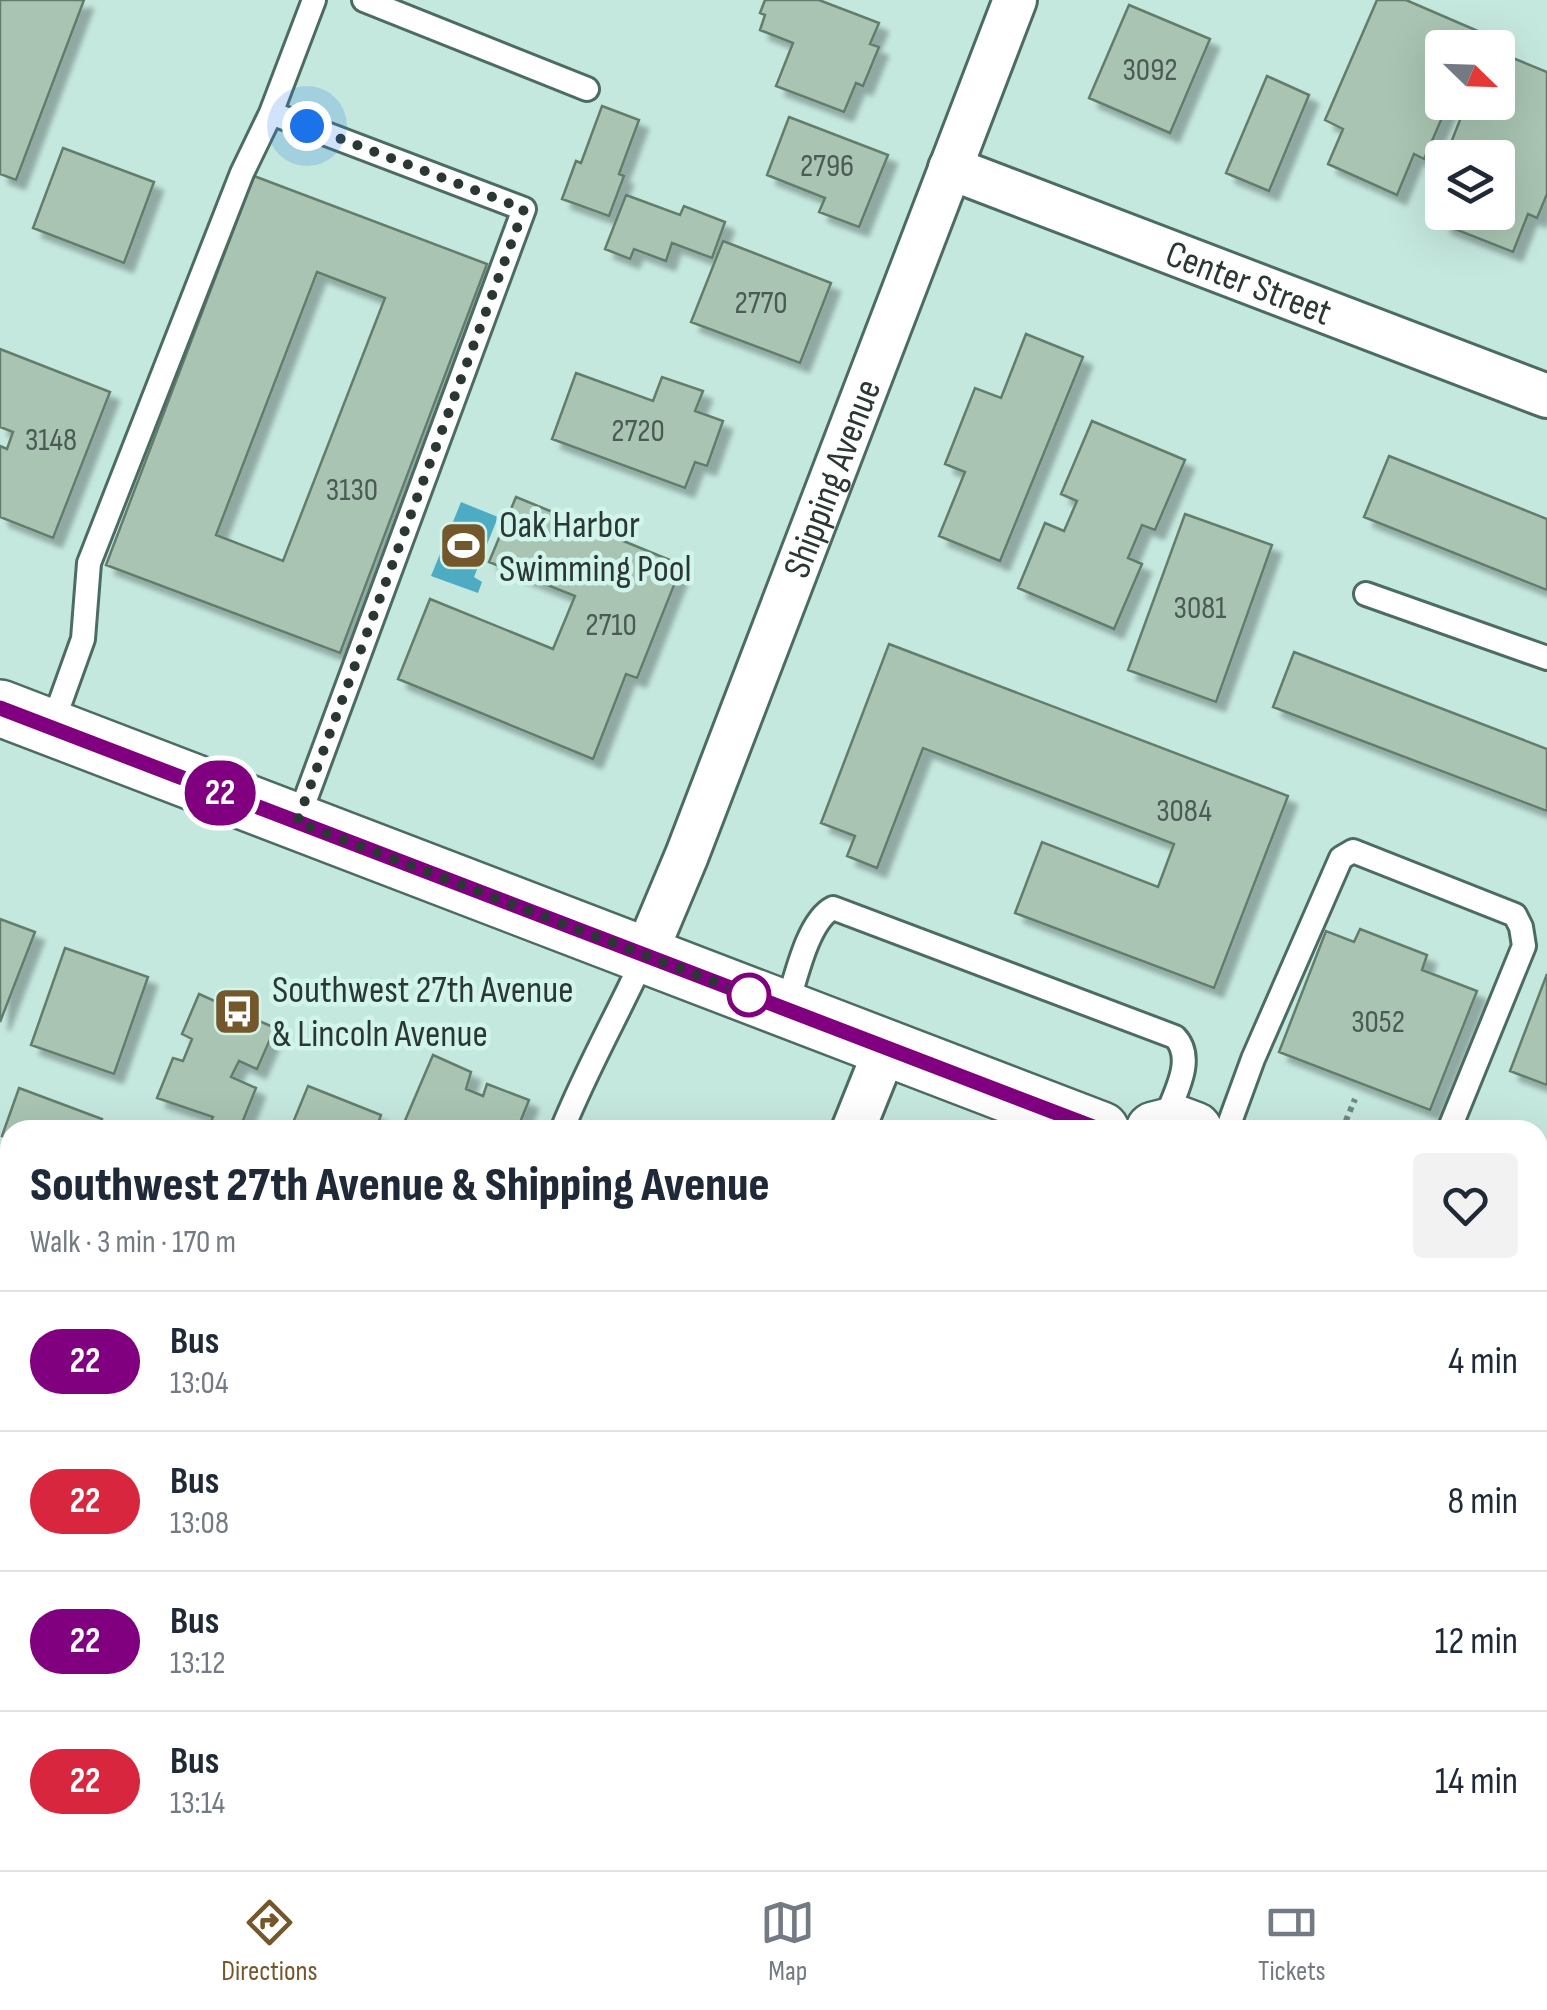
<!DOCTYPE html>
<html lang="en">
<head>
<meta charset="utf-8">
<style>
  :root { --surface:#fff; --page:#f2f2f3; --text:#1f2937; --muted:#747a83; --line:#e0e1e3; --accent:#74572b }
  body { margin:0; font-family:"Sofia Sans Condensed",sans-serif; background:var(--page); color:var(--text); height:100vh; display:flex; flex-direction:column; font-size:38px; white-space:nowrap }
  * { box-sizing:border-box; margin:0 }
  p { font-size:32px; color:var(--muted) }
  .icon { flex:none; width:55px; height:55px; fill:none; stroke:currentColor; stroke-width:2; stroke-linecap:round; stroke-linejoin:round }
  .map { position:relative; flex:1; overflow:hidden }
  .panel { position:absolute; left:0px; top:1120px; width:1548px; height:750px; display:flex; flex-direction:column; background:var(--surface); border-radius:30px 30px 0 0; box-shadow:0 10px 40px #0002 }
  .panel>* { flex:none }
  .badge { padding:0 20px; border-radius:32px; font-size:35px; line-height:65px }
  .needle { width:65px; rotate:113deg }
  .controls { position:absolute; left:1425px; top:30px; display:grid; gap:20px }
  .controls a { display:grid; place-items:center; width:90px; height:90px; border-radius:10px; background:var(--surface); box-shadow:0 10px 40px #0002; font-size:50px }
  .you { position:absolute; width:50px; height:50px; margin:-25px; border:8px solid #fff; border-radius:50%; background:#1a73e8; box-shadow:0 0 0 15px #1a73e833 }
  .map>.badge { position:absolute; translate:-50% -50%; box-shadow:0 0 0 5px #fff }
  .round { display:grid; place-items:center; flex:none; width:105px; height:105px; border-radius:10px; background:var(--page) }
  .head { display:flex; align-items:center; justify-content:space-between; height:170px; padding:0 30px }
  h1 { font-size:48px; font-weight:800; line-height:75px }
  ul { padding:0; list-style:none }
  li { display:flex; align-items:center; gap:30px; height:140px; padding:0 30px; border-top:2px solid var(--line) }
  li div { flex:1 }
  li b { display:block; font-size:38px }
  li em { font-style:normal }
  li .badge { min-width:110px; font-weight:700; text-align:center }
  .tabs { display:flex; justify-content:space-around; align-items:center; height:140px; border-top:2px solid var(--line); background:var(--surface); font-size:28px; color:var(--muted) }
  .tabs a { display:grid; justify-items:center; gap:5px }
  .tabs .selected { color:var(--accent) }
  .map>svg:first-child { display:block }
  .water { fill:#4dacc4 }
  .building { fill:#a9c4b2; stroke:#647d6d; stroke-width:2.5; fill-rule:evenodd; filter:url(#shadow) }
  .lines { fill:none; stroke-linecap:round; stroke-linejoin:round }
  .lane-casing { stroke:#4c6c63; stroke-width:28 }
  .street-casing { stroke:#4c6c63; stroke-width:48 }
  .secondary-casing { stroke:#4c6c63; stroke-width:60 }
  .path { stroke:#718882; stroke-width:6; stroke-dasharray:5 5; stroke-linecap:butt }
  .lane { stroke:#fff; stroke-width:22 }
  .street { stroke:#fff; stroke-width:42 }
  .secondary { stroke:#fff; stroke-width:55 }
  .line-casing { stroke:#fff; stroke-width:22 }
  .line { stroke:#800080; stroke-width:15 }
  .walk { stroke:#2a3734; stroke-width:10; stroke-dasharray:0 18 }
  .stop-dot { fill:#fff; stroke:#800080; stroke-width:5 }
  .labels { text-anchor:middle; stroke-width:9; stroke-linejoin:round; paint-order:stroke }
  .number-label { font-size:32px; fill:#4a5a54 }
  .street-label { font-size:38px; fill:#2a3734; stroke:#d2f5eb }
  .poi-label { font-size:38px; fill:#2a3734; stroke:#d2f5eb; text-anchor:start }
</style>
</head>
<body>
<div class="map">
<svg width="1547" height="1870" viewBox="0 0 1547 1870">
  <defs>
    <filter id="shadow"><feDropShadow dx="9" dy="9" stdDeviation="2.5" flood-color="#0004"/></filter>
  </defs>
  <rect width="100%" height="100%" fill="#c5e8de"/>
  <!-- water -->
  <path class="water" d="M461,502l37,15 -24,60 8,5 -4,11 -47,-17z"/>
  <!-- building -->
  <path class="building" d="M0,0h84l-68,180 -16,-6z
    M765,0h54l60,23 -9,21 9,3 -16,39 -7,-3 -12,29 -68,-26 17,-43 -33,-13 5,-15 -5,-2z
    M1377,0h29l74,32 -7,16h-31v54h7l-25,57 -10,-5 -17,41 -69,-31 15,-35 -18,-9z
    M1129,5l81,34 -40,94 -81,-35z
    M1498,52l49,20v122l-10,24 -9,-4 -15,38 -71,-28 4,-12h52v-54h-53l22,-56h31z
    M1267,76l42,19 -40,96 -43,-18z
    M602,106l37,14 -20,54 5,2 -15,40 -47,-17 14,-38 5,2z
    M789,117l99,38 -29,72 -40,-15 6,-14 -58,-23z
    M63,148l91,34 -30,81 -91,-35z
    M254,176l233,88 -147,389 -234,-88zM317,272l68,26 -102,263 -67,-26z
    M626,195l54,20 4,-9 41,16 -13,36 -40,-15 -6,18 -32,-12 -4,10 -25,-10z
    M723,241l108,42 -31,80 -109,-41z
    M1026,334l57,23 -83,204 -61,-25 26,-64 -20,-8 30,-76 26,10z
    M0,349l110,43 -57,146 -53,-21v-71l7,3 6,-17 -13,-5z
    M576,373l77,28 9,-24 41,14 -8,20 28,10 -16,45 -12,-4 -10,26 -133,-49z
    M1092,421l93,39 -30,70 -13,-5 -14,33 14,6 -28,65 -96,-41 27,-65 19,8 13,-30 -16,-7z
    M1389,456l158,63v71l-183,-73z
    M516,497l166,68 -45,113 -11,-4 -33,85 -195,-80 32,-80 123,50 22,-53 -86,-34z
    M1185,514l87,31 -56,157 -88,-32z
    M889,644l399,152 -74,192 -199,-75 27,-71 116,45 16,-43 -251,-96 -46,120 -30,-12 8,-20 -34,-13z
    M1294,652l253,97v62l-274,-104z
    M0,919l35,13 -35,90z
    M1360,929l67,26 -5,15 55,21 -47,119 -151,-58 47,-121 28,11z
    M65,948l83,29 -34,97 -83,-29z
    M1547,974v111l-37,-14z
    M199,994l76,34 -18,41 -18,-8 -8,16 25,11 -16,40 -33,2 6,-13 -56,-19 16,-40 10,3 9,-22 -10,-5z
    M433,1055l38,17 -5,17 17,7 4,-12 42,16 -12,30h-116z
    M308,1086l73,29 -5,15h-86z
    M19,1088l83,31 -4,11h-88v9l-8,-3z
    M10,1223v171l-10,-31v-137z
    M1538,1650l9,4v85l-9,-4z
    M1541,1840l6,2v28h-18l4,-10h5z
    M1082,1860h8l3,10h-43z"/>
  <g class="lines">
    <defs>
      <path id="lane" d="M364,0l223,89
        M271,113l43,-113
        M1366,594l181,64
        M51,728l32,-89 6,-76 153,-390 29,-60 253,96 -227,613
        M786,1009c9,-27 21,-88 47,-101l342,129c22,23 -3,61 -12,88
        M562,1130c24,-60 56,-116 83,-175
        M1227,1130l26,-71 88,-201 12,-7 162,64 6,12 3,19 -75,184
        M1538,1490l9,-24
        M1249,1870l36,-10"/>
      <g id="street">
        <path id="s1" d="M950,168l597,228"/>
        <path id="s2" d="M645,955l42,-100 328,-855"/>
        <path d="M853,1130l33,-82"/>
        <path d="M0,1714l10,29"/>
        <path d="M50,1860l3,10"/>
        <path d="M864,1860l3,10"/>
        <path d="M367,1870l32,-10"/>
      </g>
      <path id="secondary" d="M0,708l1101,422
        M1154,1130l24,-6 16,6
        M1538,1257l9,4
        M1538,1328l9,-1"/>
    </defs>
    <!-- lane casing -->
    <use href="#lane" class="lane-casing"/>
    <!-- street casing -->
    <use href="#street" class="street-casing"/>
    <!-- secondary casing -->
    <use href="#secondary" class="secondary-casing"/>
    <!-- path -->
    <path class="path" d="M1342,1130l13,-31"/>
    <!-- lane -->
    <use href="#lane" class="lane"/>
    <!-- street -->
    <use href="#street" class="street"/>
    <!-- secondary -->
    <use href="#secondary" class="secondary"/>
  </g>
  <g class="lines">
    <defs>
      <path id="line" d="M0,708l1101,422"/>
    </defs>
    <!-- line casing -->
    <use href="#line" class="line-casing"/>
    <!-- line -->
    <use href="#line" class="line"/>
    <!-- walk -->
    <path class="walk" d="M307,126l217,83 -227,613 452,173"/>
  </g>
  <!-- icons -->
  <defs>
    <symbol id="stadium-square" viewBox="-11 -11 22 22"><rect x="-9" y="-9" width="18" height="18" rx="4" fill="#74572b" stroke="#d2f5eb"/><path d="M0-5a6.5 5 0 1 0 0 10a6.5 5 0 1 0 0-10ZM-3.5-1.8h7v3.6h-7Z" fill="#fff"/></symbol>
    <symbol id="bus-square" viewBox="-11 -11 22 22"><rect x="-9" y="-9" width="18" height="18" rx="4" fill="#74572b" stroke="#d2f5eb"/><path d="M-5-6H5V4H4V6H2V4H-2V6H-4V4H-5ZM-3.5-4V0h7V-4ZM-3.5 1.2v1.5H-2V1.2ZM2 1.2v1.5H3.5V1.2Z" fill="#fff"/></symbol>
  </defs>
  <g fill-rule="evenodd">
    <use href="#stadium-square" x="436" y="518" width="55" height="55"/>
    <use href="#bus-square" x="210" y="984" width="55" height="55"/>
  </g>
  <!-- markers -->
  <circle class="stop-dot" cx="749" cy="995" r="20"/>
  <g class="labels">
    <!-- number labels -->
    <g class="number-label">
      <text x="1150" y="80">3092</text>
      <text x="827" y="176">2796</text>
      <text x="761" y="313">2770</text>
      <text x="638" y="441">2720</text>
      <text x="51" y="450">3148</text>
      <text x="352" y="500">3130</text>
      <text x="1200" y="618">3081</text>
      <text x="611" y="635">2710</text>
      <text x="1184" y="821">3084</text>
      <text x="1378" y="1032">3052</text>
    </g>
    <!-- street labels -->
    <g class="street-label">
      <text dy="13" stroke="none"><textPath href="#s1" startOffset="320">Center Street</textPath></text>
      <text dy="13" stroke="none"><textPath href="#s2" startOffset="512">Shipping Avenue</textPath></text>
    </g>
    <!-- poi labels -->
    <g class="poi-label">
      <text x="499" y="537">Oak Harbor<tspan x="499" dy="44">Swimming Pool</tspan></text>
      <text x="272" y="1002">Southwest 27th Avenue<tspan x="272" dy="44">&amp; Lincoln Avenue</tspan></text>
    </g>
  </g>
</svg>
<div class="controls">
<a><svg class="needle" viewBox="-14 -14 28 28"><path d="M0-13l5 13h-10z" fill="#e53935"/><path d="M0 13l5-13h-10z" fill="#747a83"/></svg></a>
<a><svg class="icon" aria-label="layers" viewBox="0 0 24 24"><path d="M12 4l9 5-9 5-9-5zM3 14l9 5 9-5"/></svg></a>
</div>
<div class="you" style="left:307px;top:126px"></div>
<b class="badge" style="left:220px;top:793px;background:#800080;color:#fff">22</b>
<section class="panel">
<div class="head"><div><h1>Southwest 27th Avenue &amp; Shipping Avenue</h1><p>Walk · 3 min · 170 m</p></div><a class="round"><svg class="icon" aria-label="heart" viewBox="0 0 24 24"><path d="M12 20l-8-8c-3-5 5-10 8-4 3-6 11-1 8 4z"/></svg></a></div>
<ul>
<li><span class="badge" style="background:#800080;color:#fff">22</span><div><b>Bus</b><p>13:04</p></div><em>4 min</em></li>
<li><span class="badge" style="background:#d7263d;color:#fff">22</span><div><b>Bus</b><p>13:08</p></div><em>8 min</em></li>
<li><span class="badge" style="background:#800080;color:#fff">22</span><div><b>Bus</b><p>13:12</p></div><em>12 min</em></li>
<li><span class="badge" style="background:#d7263d;color:#fff">22</span><div><b>Bus</b><p>13:14</p></div><em>14 min</em></li>
</ul>
</section>
</div>
<nav class="tabs">
<a class="selected"><svg class="icon" aria-label="directions" viewBox="0 0 24 24"><path d="M12 3l9 9-9 9-9-9zM9 14v-3h6M13 9l2 2-2 2"/></svg>Directions</a>
<a><svg class="icon" aria-label="map" viewBox="0 0 24 24"><path d="M3 6l6-2 6 2 6-2v14l-6 2-6-2-6 2zM9 4v14M15 6v14"/></svg>Map</a>
<a><svg class="icon" aria-label="tickets" viewBox="0 0 24 24"><path d="M3 7h18v10H3zM15 7v10"/></svg>Tickets</a>
</nav>
</body>
</html>
